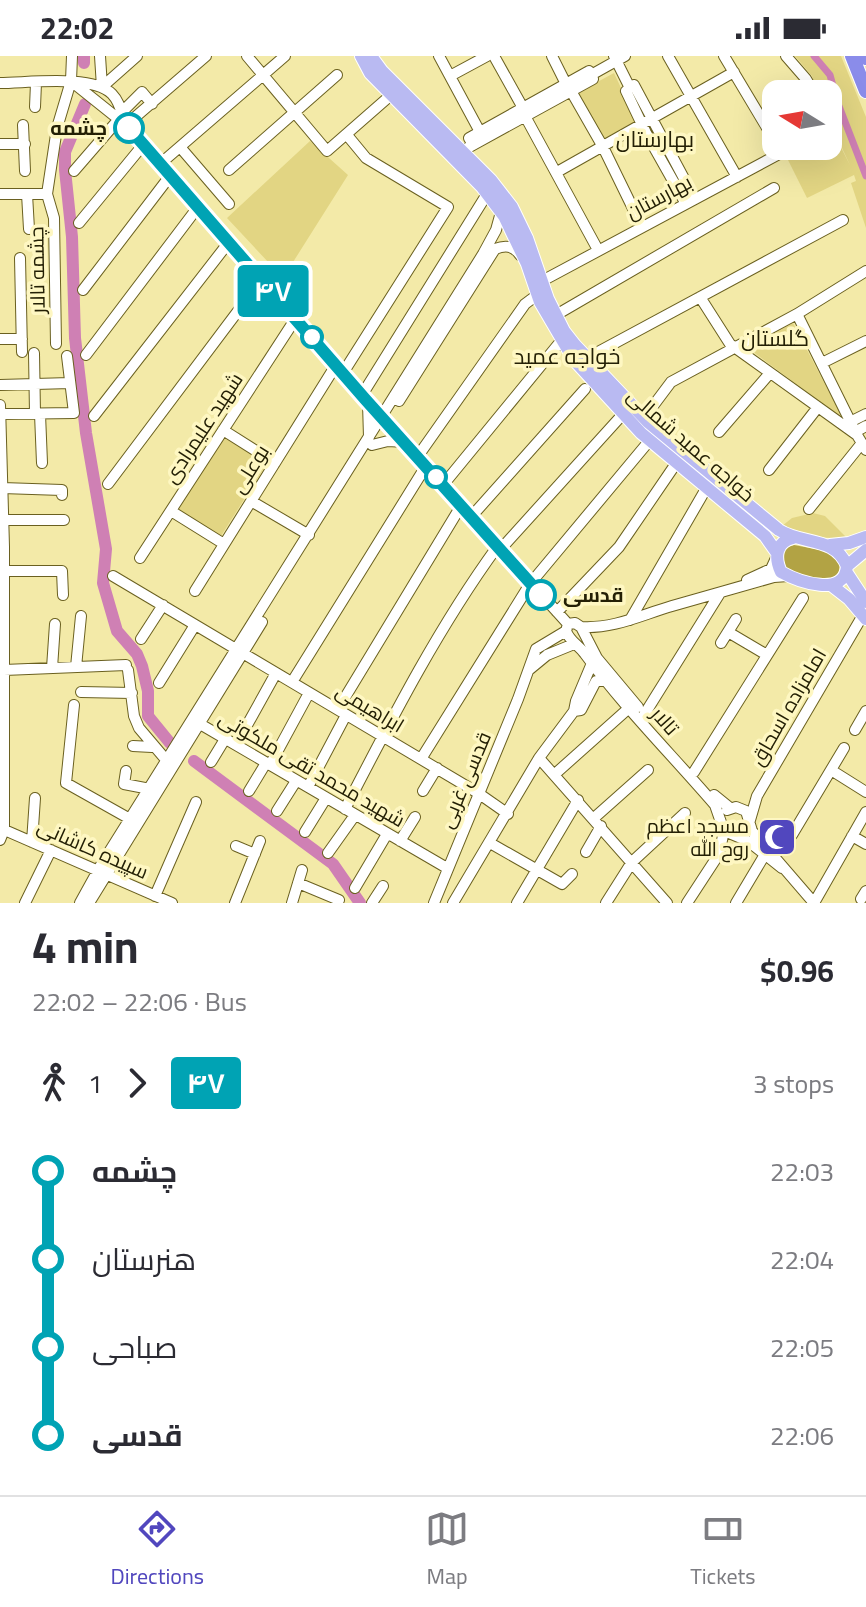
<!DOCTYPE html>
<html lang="en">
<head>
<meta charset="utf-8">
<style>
  :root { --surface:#fff; --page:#f2f2f3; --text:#2b2b33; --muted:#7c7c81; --line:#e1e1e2; --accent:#5147be }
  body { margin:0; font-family:Georgia,Cairo,serif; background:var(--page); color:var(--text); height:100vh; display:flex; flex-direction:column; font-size:30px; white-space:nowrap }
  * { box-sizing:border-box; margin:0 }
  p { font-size:26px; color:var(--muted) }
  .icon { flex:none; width:44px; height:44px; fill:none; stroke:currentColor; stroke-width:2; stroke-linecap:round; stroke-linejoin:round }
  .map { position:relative; height:847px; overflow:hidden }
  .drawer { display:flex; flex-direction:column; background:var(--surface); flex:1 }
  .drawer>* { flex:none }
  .badge { padding:0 16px; border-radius:6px; font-size:28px; line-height:52px }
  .needle { width:52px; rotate:281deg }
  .buttons { position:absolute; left:762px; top:24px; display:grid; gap:16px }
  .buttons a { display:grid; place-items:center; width:80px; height:80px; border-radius:16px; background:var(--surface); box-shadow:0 8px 32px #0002; font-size:40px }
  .map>.badge { position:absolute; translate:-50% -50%; box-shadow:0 0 0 4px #fff }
  .legs { display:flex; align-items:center; gap:12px; height:88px; padding:0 32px; font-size:26px }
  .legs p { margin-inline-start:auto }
  .headline { display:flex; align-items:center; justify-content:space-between; height:136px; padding:0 32px }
  h1 { font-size:44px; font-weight:700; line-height:60px }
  ul { padding:0 32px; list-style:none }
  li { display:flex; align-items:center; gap:28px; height:88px; font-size:30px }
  li i { display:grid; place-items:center; width:12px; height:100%; margin:0 10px; background:currentColor }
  li i::after { content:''; width:20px; height:20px; margin:-10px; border:6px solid; border-radius:50%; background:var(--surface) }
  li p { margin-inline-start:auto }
  li:first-child i { background:linear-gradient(#0000 50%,currentColor 0) }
  li:last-child i { background:linear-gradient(currentColor 50%,#0000 0) }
  .status { display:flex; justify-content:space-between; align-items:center; height:56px; padding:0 40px; background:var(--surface); direction:ltr }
  .status svg { height:22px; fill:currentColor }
  .dock { display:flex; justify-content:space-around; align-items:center; height:112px; border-top:2px solid var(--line); background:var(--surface); font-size:22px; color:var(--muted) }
  .dock a { display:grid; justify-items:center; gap:4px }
  .dock .current { color:var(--accent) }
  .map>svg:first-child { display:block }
  .green { fill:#e2d583 }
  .forest { fill:#b2a344 }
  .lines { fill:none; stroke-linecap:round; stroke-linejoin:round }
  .canal { stroke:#cf80b4; stroke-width:7 }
  .river { stroke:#cf80b4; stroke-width:12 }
  .minor-casing { stroke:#6a6020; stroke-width:12 }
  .major-casing { stroke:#fff; stroke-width:14 }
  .highway-casing { stroke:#fff; stroke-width:16 }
  .minor { stroke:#fff; stroke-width:10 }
  .major { stroke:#b9baf2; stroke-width:12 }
  .highway { stroke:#8a8cea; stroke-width:14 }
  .line-1-casing { stroke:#fff; stroke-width:18 }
  .line-1 { stroke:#00a3b4; stroke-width:12 }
  .stop-1-dot { fill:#fff; stroke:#00a3b4; stroke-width:4 }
  .labels { text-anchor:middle; stroke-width:7; stroke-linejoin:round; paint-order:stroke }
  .stop-label { font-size:20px; font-weight:bold; fill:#242005; stroke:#fef7c2; text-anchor:end }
  .street-label { font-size:20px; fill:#242005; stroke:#fef7c2 }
  .poi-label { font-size:20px; fill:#242005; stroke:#fef7c2; text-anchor:end }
  .neighbourhood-label { font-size:22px; fill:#242005; stroke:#fef7c2 }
</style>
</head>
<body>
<div class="status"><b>22:02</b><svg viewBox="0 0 49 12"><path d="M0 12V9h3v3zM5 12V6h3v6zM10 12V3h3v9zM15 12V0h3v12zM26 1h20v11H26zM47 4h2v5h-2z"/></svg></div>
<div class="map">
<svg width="866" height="847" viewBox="0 0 866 847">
  <rect width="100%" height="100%" fill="#f3eaa8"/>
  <!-- green -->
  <path class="green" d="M795,0h46l25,61v111l-15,-45 5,-2 -2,-6 -47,23 -22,-44 16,-8h27v-14l4,-2 18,35 -22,-47v-24h-9l-7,-18z
    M614,17l24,51 -35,17 -28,-47z
    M310,85l38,34 -65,103 -56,-60z
    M793,267l50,96 -95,-71z
    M225,379l42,28 -46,73 -44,-26z
    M813,457l12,3 23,23 -31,-2 -35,-11 10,-8z"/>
  <!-- forest -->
  <path class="forest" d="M794,489l32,6 13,10c6,32 -39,14 -55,6l-2,-14 5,-6z"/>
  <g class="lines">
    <!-- canal -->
    <path class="canal" d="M814,0l16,19 7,26 29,75"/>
    <!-- river -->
    <path class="river" d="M84,7v-7
      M85,48l-20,48v18l7,67 3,101 11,95 20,116 -3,34 14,48 20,23 5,12 6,25v25l22,27
      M194,705l139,103 27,39"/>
    <defs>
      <path id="minor" d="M100,0l2,31
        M247,0l80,95 64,-56
        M439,0l41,76
        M494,0l29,52
        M552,0l14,28
        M614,0l16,32 4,-3 61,114
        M668,0l69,121
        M724,0l52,87
        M786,0l20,23 9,15
        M591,19l34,-19
        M450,20l37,-20
        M71,25l55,44 239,274 203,225
        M0,27c28,0 92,-9 112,11 8,8 10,20 13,29
        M102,31l35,-31
        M630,32l-4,3 20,42 40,71
        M571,35l32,56 39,80
        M35,51l1,-24
        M121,57l21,-21 10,12
        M525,60l73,134
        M23,69l2,46
        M126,69l80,-69
        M0,88h25
        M180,91l49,57
        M462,95l131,-72 -4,-8 -120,67 4,7
        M160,108l125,-108
        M229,114l108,-95
        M74,115l45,-52
        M557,116l177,-100
        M0,138h47
        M27,138l2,35
        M79,167l64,-78
        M20,202l2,94
        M542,225l252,-135
        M83,234l87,-114
        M700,241l30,47 127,91 9,15
        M797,258l59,119
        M556,259l218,-127
        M0,283h22
        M56,288l-2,-126 -7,-24 10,-66 14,-47 1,-25
        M34,297l1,61
        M86,299l112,-148
        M587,302l256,-138
        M822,307l44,-22
        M343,317l105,-166 -82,-49 -19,-23
        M0,329l70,-2
        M362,339l125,-201
        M399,345l96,-152c10,-4 18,-4 25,6
        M368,347l1,34
        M0,349l4,142v283l-4,10
        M0,358l74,-1 -7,-57
        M40,358l2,49
        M647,358l24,-32 126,-68 69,-43
        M94,360l135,-174
        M850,366l16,-8
        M223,374l52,33
        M719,376l51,-59
        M855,376l11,-6
        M372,389l16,-4 17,1
        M418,400l107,-152 12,-9
        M769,414l49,-63
        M108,428l154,-205
        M443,429l118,-144
        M2,432l60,2v5
        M251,445l58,34
        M809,453l53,-66
        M171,455l53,33
        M471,461l114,-128
        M3,464h61
        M500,494l123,-136
        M140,502l156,-240
        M4,515h58l1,24
        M113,520l365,217 30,21
        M747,524l24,-11 5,-11
        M195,535l141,-226
        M557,556l62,-65 58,-85
        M630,564l77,-133
        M568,568l-2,7c4,11 12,13 19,23 39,53 87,101 130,151l9,26 24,10 34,27
        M568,568l7,-1 6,4 16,31 41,49
        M581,571c33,2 60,-12 91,-21 34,-10 68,-19 102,-29l14,-1
        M728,576l39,23
        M141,583l22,-34
        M721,587l15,-24
        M76,611l5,-51
        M52,612l3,-44
        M530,613l17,-14 27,-11
        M4,614l122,-5
        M128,614l6,46 5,12 28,33
        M292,626l134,-216
        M159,627l36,-58
        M81,636l51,1
        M74,649l-8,78 64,36
        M338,653l123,-203
        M574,655l7,-1 15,-29h10
        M644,659l76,-122
        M200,668l247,144
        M855,674l11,-19
        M236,689l40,-72
        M133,690l19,1
        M539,702l128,145
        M421,703l109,-175 120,-144
        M211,706l14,-23
        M270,709l39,-72
        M831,714l35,22
        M126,715l-2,13 26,5
        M694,716l109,-174
        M555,718l74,-66
        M308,731l38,-72
        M249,735l17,-28
        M423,735l14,-23
        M714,739l16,13
        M345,753c46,-89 93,-181 152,-262
        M727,754l9,-3 10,4 6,20 62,72
        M277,755l19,-30
        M594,762l54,-48
        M750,764l7,-24 106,-181
        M0,772l172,75
        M305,776l21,-34
        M792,779l52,-87
        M852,780l14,8
        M400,785l15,-24
        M32,786l3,-44
        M490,787l72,41 10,-10
        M236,790l19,8
        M586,796l15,-26
        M328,797l27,-38
        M298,827l41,17
        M355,832l32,-54
        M155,840l41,-94
        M861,843l5,-8
        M25,847l26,-53
        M80,847l21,-38 382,-611 13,-24 5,-18
        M89,847l173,-281
        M235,847l25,-62
        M292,847l10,-33
        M372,847l11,-17
        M434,847l84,-204 18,-50 30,-18
        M453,847l86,-145 35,-47 2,-10 16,-38
        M517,847l61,-103
        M606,847l26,-41 53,-49
        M687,847l32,-49 5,-23
        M736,847l28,-47
        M814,847l52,-91"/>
      <path id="major" d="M361,0l9,17 112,114 22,29 23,48 13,38 34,58 67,73 124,103 12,17
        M371,0l11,15 109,109 21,27 15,31 21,61 16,32 11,14 73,77 131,108c23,15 56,6 68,36 -2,32 -48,16 -66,6 -7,-15 -5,-30 12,-34
        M830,489l19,-2 17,-6
        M847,510l19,-16
        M847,517l19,29
        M831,529l18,14 17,20"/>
      <path id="highway" d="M852,0l14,35
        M865,0l1,2"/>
    </defs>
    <!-- minor casing -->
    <use href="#minor" class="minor-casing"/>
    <!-- major casing -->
    <use href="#major" class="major-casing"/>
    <!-- highway casing -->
    <use href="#highway" class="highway-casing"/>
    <!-- minor -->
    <use href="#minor" class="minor"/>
    <!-- major -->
    <use href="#major" class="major"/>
    <!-- highway -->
    <use href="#highway" class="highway"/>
  </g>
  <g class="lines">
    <defs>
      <path id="line-1" d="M129,72l236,271 176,196"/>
    </defs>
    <!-- line-1 casing -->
    <use href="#line-1" class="line-1-casing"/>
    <!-- line-1 -->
    <use href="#line-1" class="line-1"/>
  </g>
  <!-- icons -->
  <defs>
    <symbol id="mosque-square" viewBox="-11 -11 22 22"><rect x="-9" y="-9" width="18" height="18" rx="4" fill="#5147be" stroke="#fef7c2"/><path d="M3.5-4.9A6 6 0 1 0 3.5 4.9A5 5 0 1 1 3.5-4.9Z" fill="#fff"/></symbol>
  </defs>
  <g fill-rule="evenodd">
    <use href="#mosque-square" x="755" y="759" width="44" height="44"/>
  </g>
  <!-- markers -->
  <g class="stop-1-dot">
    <circle cx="129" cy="72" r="14"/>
    <circle cx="312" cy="281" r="10"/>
    <circle cx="436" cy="421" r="10"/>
    <circle cx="541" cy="539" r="14"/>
  </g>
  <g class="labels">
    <!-- stop labels -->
    <g class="stop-label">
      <text x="107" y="79">چشمه</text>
      <text x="563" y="546" text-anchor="start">قدسی</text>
    </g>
    <!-- street labels -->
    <g class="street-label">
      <text transform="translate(659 141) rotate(-28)" y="7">بهارستان</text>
      <text transform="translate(37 214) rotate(-91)" y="7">چشمه تالار</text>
      <text transform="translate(203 372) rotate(-57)" y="7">شهید علیمرادی</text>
      <text transform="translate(691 389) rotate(41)" y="7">خواجه عمید شمالی</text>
      <text transform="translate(250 413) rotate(-58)" y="7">بوعلی</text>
      <text transform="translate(788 651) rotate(-60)" y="7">امامزاده اسحاق</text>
      <text transform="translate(370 652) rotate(31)" y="7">ابراهیمی</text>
      <text transform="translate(665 665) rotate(48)" y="7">تالار</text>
      <text transform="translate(312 713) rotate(30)" y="7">شهید محمد تقی ملکوتی</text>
      <text transform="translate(465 724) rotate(-67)" y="7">قدسی غربی</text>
      <text transform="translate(93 793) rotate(24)" y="7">سپیده کاشانی</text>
    </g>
    <!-- poi labels -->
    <g class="poi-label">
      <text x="749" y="777">مسجد اعظم<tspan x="749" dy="23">روح الله</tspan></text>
    </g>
    <!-- neighbourhood labels -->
    <g class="neighbourhood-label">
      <text x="655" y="91">بهارستان</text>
      <text x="775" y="290">گلستان</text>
      <text x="567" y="308">خواجه عمید</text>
    </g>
  </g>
</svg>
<div class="buttons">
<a><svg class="needle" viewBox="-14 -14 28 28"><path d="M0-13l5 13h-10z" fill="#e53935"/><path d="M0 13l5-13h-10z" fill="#7c7c81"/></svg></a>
</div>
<b class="badge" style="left:273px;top:235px;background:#00a3b4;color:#fff">۴۷</b>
</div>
<section class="drawer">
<div class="headline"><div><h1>4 min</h1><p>22:02 – 22:06 · Bus</p></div><b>$0.96</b></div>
<div class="legs"><svg class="icon" aria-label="walk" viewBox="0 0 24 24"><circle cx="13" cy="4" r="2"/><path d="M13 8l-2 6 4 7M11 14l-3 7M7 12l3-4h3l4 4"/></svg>1<svg class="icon" aria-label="forward" viewBox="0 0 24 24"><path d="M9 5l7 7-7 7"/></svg><b class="badge" style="background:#00a3b4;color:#fff">۴۷</b><p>3 stops</p></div>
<ul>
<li><i style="color:#00a3b4"></i><b>چشمه</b><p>22:03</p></li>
<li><i style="color:#00a3b4"></i><span>هنرستان</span><p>22:04</p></li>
<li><i style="color:#00a3b4"></i><span>صباحی</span><p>22:05</p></li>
<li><i style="color:#00a3b4"></i><b>قدسی</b><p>22:06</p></li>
</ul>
</section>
<nav class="dock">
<a class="current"><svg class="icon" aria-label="directions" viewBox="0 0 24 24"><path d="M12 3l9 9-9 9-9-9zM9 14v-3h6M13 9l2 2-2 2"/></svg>Directions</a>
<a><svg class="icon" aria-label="map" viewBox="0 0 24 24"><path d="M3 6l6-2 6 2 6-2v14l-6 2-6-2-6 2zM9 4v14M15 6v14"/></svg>Map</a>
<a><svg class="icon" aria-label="tickets" viewBox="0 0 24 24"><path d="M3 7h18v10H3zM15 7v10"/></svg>Tickets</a>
</nav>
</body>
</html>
